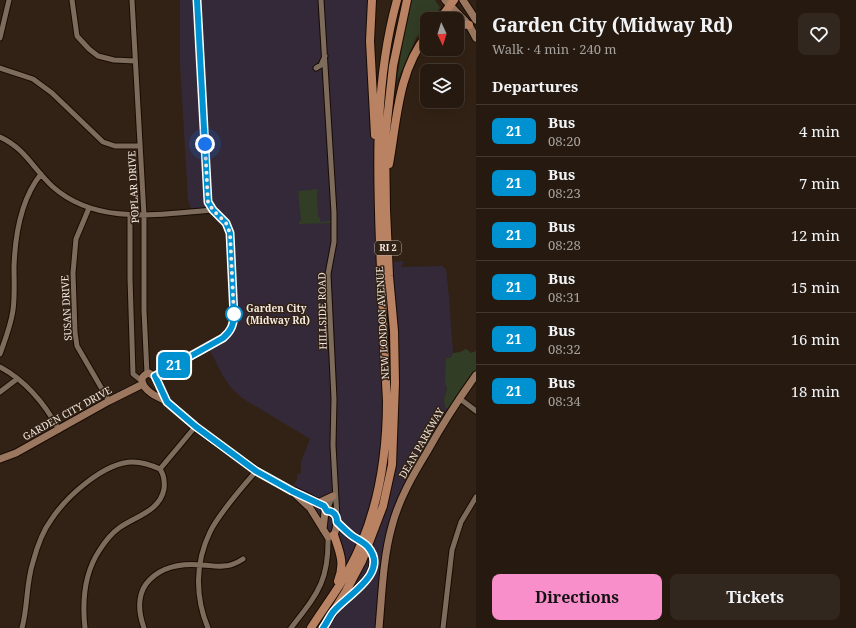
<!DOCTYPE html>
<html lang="en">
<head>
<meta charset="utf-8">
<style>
  :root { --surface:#261a10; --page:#32271e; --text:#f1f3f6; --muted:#a4a19f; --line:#423830; --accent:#f98fca }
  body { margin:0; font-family:"Noto Serif",serif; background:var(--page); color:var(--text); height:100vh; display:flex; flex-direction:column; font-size:15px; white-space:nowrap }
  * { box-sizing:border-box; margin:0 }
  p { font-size:13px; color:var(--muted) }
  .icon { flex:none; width:22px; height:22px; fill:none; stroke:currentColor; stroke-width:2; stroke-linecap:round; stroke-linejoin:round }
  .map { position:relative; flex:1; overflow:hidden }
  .sheet { display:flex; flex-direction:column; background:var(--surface); width:380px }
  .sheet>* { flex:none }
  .badge { padding:0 8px; border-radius:6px; font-size:14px; line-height:26px }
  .needle { width:26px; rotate:176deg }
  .fabs { position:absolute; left:420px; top:12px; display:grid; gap:8px }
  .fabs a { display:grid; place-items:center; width:44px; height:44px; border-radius:8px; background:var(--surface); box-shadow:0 4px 16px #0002,0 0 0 1px var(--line); font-size:20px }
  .you { position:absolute; width:20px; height:20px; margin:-10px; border:3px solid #fff; border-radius:50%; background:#1a73e8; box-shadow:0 0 0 6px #1a73e833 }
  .map>.badge { position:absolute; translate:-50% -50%; box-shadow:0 0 0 2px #fff }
  h2 { padding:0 16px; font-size:15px; line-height:36px }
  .round { display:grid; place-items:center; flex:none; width:42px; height:42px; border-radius:8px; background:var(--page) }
  .overview { display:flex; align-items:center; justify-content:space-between; height:68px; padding:0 16px }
  h1 { font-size:19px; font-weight:700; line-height:30px }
  .cta { display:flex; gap:8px; margin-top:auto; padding:8px 16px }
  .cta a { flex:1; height:46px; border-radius:8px; background:var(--accent); color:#111; font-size:16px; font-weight:700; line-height:46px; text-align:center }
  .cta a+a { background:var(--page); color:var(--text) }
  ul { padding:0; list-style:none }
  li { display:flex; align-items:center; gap:12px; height:52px; padding:0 16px; border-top:1px solid var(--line) }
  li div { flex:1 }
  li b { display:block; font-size:15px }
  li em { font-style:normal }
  li .badge { min-width:44px; font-weight:700; text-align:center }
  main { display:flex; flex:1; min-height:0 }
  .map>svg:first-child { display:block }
  .commercial { fill:#332938 }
  .green { fill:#323d25 }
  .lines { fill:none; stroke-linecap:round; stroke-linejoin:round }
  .street-casing { stroke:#190b02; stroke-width:7 }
  .secondary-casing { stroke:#190b02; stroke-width:9 }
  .primary-casing { stroke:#190b02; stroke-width:10 }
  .street { stroke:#7d6b5c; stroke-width:5 }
  .secondary { stroke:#9b7760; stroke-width:7 }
  .primary { stroke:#b88263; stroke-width:8 }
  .line-casing { stroke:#fff; stroke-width:9 }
  .line { stroke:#0092d0; stroke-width:6 }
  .walk { stroke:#f3e8df; stroke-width:4; stroke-dasharray:0 7.2 }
  .stop-dot { fill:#fff; stroke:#0092d0; stroke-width:2 }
  .labels { text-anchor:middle; stroke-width:3; stroke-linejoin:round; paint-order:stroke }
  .shield { fill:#322215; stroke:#b9ada2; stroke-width:1 }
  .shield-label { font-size:9px; font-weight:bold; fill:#f3e8df }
  .street-label { font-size:10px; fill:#f3e8df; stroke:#322215 }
  .stop-label { font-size:10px; font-weight:bold; fill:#f3e8df; stroke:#322215; text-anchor:start }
</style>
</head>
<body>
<main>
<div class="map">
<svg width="476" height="628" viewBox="0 0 476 628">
  <rect width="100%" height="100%" fill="#322215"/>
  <!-- commercial -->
  <path class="commercial" d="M180,0h191l2,126 5,54 10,82 16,-1 -3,6 41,-1 4,3 3,28 4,56 -3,5 -5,26 2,5 -3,10 7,11 -58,108 -14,110h-67l26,-43v-40l-47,-56 6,-10v-4l4,-2v-11l9,-23 -68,-41 -10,-9 -9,-13 -15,-29 20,-14 5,-25 -7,-84 -18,-20 -4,4 -12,3 -4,-11 -8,-136z"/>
  <!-- green -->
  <path class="green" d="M412,0h23l5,8 -9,11h-4v5l-11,14 -19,43 7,-48z
    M318,189l-1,4 1,24 2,1v4l11,-1 1,2 -34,1 3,-4 -3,-29z
    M466,349l5,4 5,-2v24l-25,35 -6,-3 -1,-8 3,-10 -2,-5 1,-26h4l3,-5 7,-1z"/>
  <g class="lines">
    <defs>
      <path id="street" d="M72,0l5,36 12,13 9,7 16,4 21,1
        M132,0l12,215v95l3,64
        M321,0l13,213v29l-6,32 6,125 -1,46 4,73
        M0,38l9,-38
        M0,68l33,11 19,14 51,49 12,4h25
        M316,68l5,-3 4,-9
        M0,137c26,12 33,32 53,50 44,39 107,27 160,23
        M89,208l-13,31 -3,34 2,59 2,14 32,55
        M130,215v63l3,96 9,7
        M0,354c5,-14 11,-29 13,-44 2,-14 1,-29 1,-43 1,-31 7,-68 27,-93
        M0,367c26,14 45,37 59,63
        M0,392l17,-13
        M459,398l17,13
        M329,511v-6l4,-9
        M22,628c6,-22 4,-45 11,-66 4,-15 9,-30 18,-42 15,-23 53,-58 82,-58 10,0 18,3 27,7l35,-42
        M85,628c-3,-27 -1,-54 14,-77 5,-8 13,-18 20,-23 17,-12 41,-17 45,-39 1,-8 0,-14 -4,-20
        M144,628c-5,-14 -7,-31 2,-44 14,-18 35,-21 56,-19 7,0 14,2 21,1 8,0 14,-3 20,-7
        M208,628c-13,-31 -13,-65 2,-96 9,-19 32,-44 46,-61
        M291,628c26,-34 38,-46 37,-91
        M443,628l9,-78 9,-28 15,-25"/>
      <path id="secondary" d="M445,0l24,25 7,13
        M463,0l13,20
        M155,377l68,-39c8,-7 10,-12 11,-22l-4,-83 -4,-10 -13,-13 -5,-8 -11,-202
        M167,401l-12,-24 -6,-4c-13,4 -5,15 2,20 5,4 11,5 16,9 10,6 18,17 27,24 28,21 56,41 86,59 11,5 43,17 47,26
        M0,459l16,-6 93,-52 34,-17
        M296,495l14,13 18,29 6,-2c4,-9 5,-20 -5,-24l-4,1 -2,17
        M318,503l15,-7
        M337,522l12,12 12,7
        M379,628c3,-34 4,-70 13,-102 7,-27 21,-51 35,-74 15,-27 31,-52 49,-77"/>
      <path id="primary" d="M372,0l-2,41 5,94
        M440,19l14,-19
        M457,24l12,1
        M389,164c8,-44 9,-93 38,-129
        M334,535c6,18 11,28 4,46
        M342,603c16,-15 46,-34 24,-58
        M311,628c12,-19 26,-37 37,-57 29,-52 39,-111 39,-170 -3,-53 -5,-105 -7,-157 -3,-82 -5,-165 17,-244
        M323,628l23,-37 16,-30 21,-55 9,-41 3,-82 -1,-52 -5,-55 -3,-66 -1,-71 8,-73 14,-66"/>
    </defs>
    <!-- street casing -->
    <use href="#street" class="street-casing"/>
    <!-- secondary casing -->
    <use href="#secondary" class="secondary-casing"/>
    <!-- primary casing -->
    <use href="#primary" class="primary-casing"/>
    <!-- street -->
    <use href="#street" class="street"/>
    <!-- secondary -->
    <use href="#secondary" class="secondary"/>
    <!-- primary -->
    <use href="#primary" class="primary"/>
  </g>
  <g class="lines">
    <defs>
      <path id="line" d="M197,0l11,202 5,8 13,13 4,10 4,83c-1,10 -3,15 -11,22l-68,38 12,26 28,24 61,45 36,20 32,15 3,5c7,0 10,5 10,11 4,4 9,9 14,13 5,4 13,7 17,12 22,26 -21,48 -35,65 -4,5 -6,11 -10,16"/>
    </defs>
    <!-- line casing -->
    <use href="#line" class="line-casing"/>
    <!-- line -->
    <use href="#line" class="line"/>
    <!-- walk -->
    <path class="walk" d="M205,144l3,58 5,8 13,13 4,10 4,83v-2"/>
  </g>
  <!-- markers -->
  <circle class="stop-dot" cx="234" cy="314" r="8"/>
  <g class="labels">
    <!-- shield labels -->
    <rect class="shield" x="375" y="241" width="26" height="14" rx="3"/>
    <g class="shield-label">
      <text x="388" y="251">RI 2</text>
    </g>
    <!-- street labels -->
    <g class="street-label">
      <text transform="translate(133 187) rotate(-93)" y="4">POPLAR DRIVE</text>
      <text transform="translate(66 308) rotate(-93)" y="4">SUSAN DRIVE</text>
      <text transform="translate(322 311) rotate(-91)" y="4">HILLSIDE ROAD</text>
      <text transform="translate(382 323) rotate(-93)" y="4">NEW LONDON AVENUE</text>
      <text transform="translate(67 413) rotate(-29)" y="4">GARDEN CITY DRIVE</text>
      <text transform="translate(421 443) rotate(-60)" y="4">DEAN PARKWAY</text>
    </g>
    <!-- stop labels -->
    <g class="stop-label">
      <text x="246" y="312">Garden City<tspan x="246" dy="12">(Midway Rd)</tspan></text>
    </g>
  </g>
</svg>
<div class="fabs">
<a><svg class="needle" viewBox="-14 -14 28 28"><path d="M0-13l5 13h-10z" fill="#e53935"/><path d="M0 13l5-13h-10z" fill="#a4a19f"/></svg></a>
<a><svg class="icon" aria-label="layers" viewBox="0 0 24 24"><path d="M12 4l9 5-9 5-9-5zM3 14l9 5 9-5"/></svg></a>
</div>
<div class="you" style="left:205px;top:144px"></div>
<b class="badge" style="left:174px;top:365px;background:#0092d0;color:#fff">21</b>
</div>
<section class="sheet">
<div class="overview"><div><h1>Garden City (Midway Rd)</h1><p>Walk · 4 min · 240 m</p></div><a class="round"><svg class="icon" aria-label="heart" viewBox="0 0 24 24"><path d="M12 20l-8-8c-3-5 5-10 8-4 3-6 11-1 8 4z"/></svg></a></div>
<h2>Departures</h2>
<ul>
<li><span class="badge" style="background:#0092d0;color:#fff">21</span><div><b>Bus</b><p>08:20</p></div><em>4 min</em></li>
<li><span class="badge" style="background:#0092d0;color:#fff">21</span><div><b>Bus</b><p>08:23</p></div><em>7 min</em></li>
<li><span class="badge" style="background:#0092d0;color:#fff">21</span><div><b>Bus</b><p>08:28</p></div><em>12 min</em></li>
<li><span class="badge" style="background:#0092d0;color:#fff">21</span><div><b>Bus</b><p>08:31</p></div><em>15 min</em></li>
<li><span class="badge" style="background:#0092d0;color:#fff">21</span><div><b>Bus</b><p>08:32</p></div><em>16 min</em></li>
<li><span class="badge" style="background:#0092d0;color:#fff">21</span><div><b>Bus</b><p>08:34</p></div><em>18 min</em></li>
</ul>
<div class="cta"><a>Directions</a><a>Tickets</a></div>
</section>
</main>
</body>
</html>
